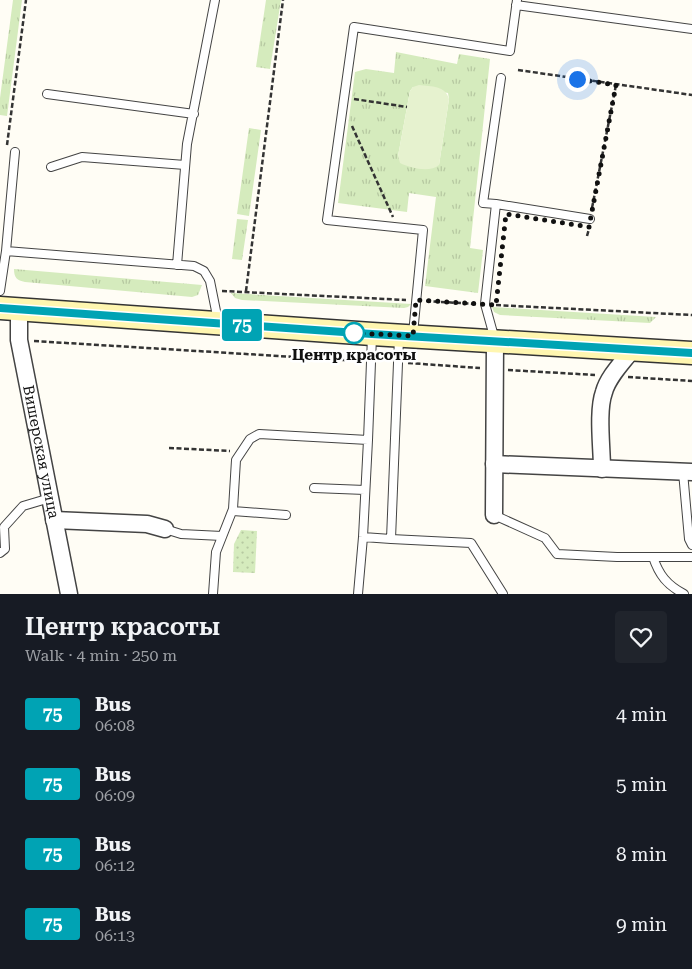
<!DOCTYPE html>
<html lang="en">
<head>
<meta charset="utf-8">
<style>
  :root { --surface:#171b24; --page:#20242c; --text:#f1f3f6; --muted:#9ea1a6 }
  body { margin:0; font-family:"Roboto Serif",serif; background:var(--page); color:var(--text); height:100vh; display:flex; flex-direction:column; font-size:19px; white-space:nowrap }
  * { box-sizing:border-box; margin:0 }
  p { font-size:16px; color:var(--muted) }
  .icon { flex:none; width:28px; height:28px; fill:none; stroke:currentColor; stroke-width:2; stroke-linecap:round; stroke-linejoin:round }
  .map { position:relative; height:594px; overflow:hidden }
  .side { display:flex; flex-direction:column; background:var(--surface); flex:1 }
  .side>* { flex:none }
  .badge { padding:0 10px; border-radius:4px; font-size:18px; line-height:32px }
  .you { position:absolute; width:25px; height:25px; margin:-12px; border:4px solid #fff; border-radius:50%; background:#1a73e8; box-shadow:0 0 0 8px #1a73e833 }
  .map>.badge { position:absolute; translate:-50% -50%; box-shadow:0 0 0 2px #fff }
  .round { display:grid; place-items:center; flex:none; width:52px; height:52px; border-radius:5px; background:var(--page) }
  .headline { display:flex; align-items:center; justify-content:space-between; height:85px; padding:0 25px }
  h1 { font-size:24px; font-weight:600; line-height:38px }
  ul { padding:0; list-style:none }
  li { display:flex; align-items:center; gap:15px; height:70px; padding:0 25px }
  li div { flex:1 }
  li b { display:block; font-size:19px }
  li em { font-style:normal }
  li .badge { min-width:55px; font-weight:700; text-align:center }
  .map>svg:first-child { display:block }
  .grass { fill:url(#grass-tufts); fill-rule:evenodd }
  .park { fill:url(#park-dots) }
  .pitch { fill:#e6f2cf }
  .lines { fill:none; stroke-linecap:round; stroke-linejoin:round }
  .lane-casing { stroke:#444; stroke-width:10 }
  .street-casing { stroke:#444; stroke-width:19 }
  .secondary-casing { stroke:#333; stroke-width:25 }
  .path { stroke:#333; stroke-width:2.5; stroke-dasharray:5 2.5; stroke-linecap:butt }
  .lane { stroke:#fff; stroke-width:8 }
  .street { stroke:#fff; stroke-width:16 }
  .secondary { stroke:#fff6b0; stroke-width:22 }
  .line-casing { stroke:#fff; stroke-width:11 }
  .line { stroke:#00a3b4; stroke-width:8 }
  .walk { stroke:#111; stroke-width:5; stroke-dasharray:0 9 }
  .stop-dot { fill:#fff; stroke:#00a3b4; stroke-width:2.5 }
  .labels { text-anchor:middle; stroke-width:5; stroke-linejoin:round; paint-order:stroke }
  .stop-label { font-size:15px; font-weight:bold; fill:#111; stroke:#fff }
  .street-label { font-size:15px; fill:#111; stroke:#fff }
</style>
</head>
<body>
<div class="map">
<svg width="692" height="594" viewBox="0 0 692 594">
  <defs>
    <pattern id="grass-tufts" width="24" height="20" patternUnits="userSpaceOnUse" patternTransform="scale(1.25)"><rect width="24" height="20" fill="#d5ebbd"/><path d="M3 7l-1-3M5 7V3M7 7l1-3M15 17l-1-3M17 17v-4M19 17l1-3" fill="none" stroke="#b6c8a1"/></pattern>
    <pattern id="park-dots" width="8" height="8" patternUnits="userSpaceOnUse" patternTransform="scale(1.25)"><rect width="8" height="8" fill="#d5ebbd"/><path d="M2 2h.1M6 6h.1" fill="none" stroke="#b6c8a1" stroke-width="1.8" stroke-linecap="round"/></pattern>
  </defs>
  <rect width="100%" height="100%" fill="#fffdf5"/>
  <!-- grass -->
  <path class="grass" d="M13,0h9l-15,116 -7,-1v-17z
    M266,0h15l-11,69 -14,-2z
    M396,52l61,12 2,-10 31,5 -20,189 13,2 -5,43 -53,-7 11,-89 -27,-4 -2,19 -69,-9 17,-131 11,-3 28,4zM413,87l35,6 1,6 -10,66 -41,-9 12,-65z
    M249,128l12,2 -12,86 -12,-2z
    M237,219l11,1 -6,40 -10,-1z
    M14,269l188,16 -4,10 -6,2 -167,-15c-8,-2 -11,-4 -11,-13z
    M231,293l180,11 -3,3 -4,1 -162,-8 -7,-2z
    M492,307l164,10 -6,6 -150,-8 -6,-3z"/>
  <!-- park -->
  <path class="park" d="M241,530l16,1 -2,42 -22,-1 1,-28z"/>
  <!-- pitch -->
  <path class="pitch" d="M419,85c13,2 26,0 30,14l-10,66c-9,8 -29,3 -39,-2l-2,-7 12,-65 3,-4z"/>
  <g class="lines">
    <defs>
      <path id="lane" d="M516,5l176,24
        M47,94l147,20
        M51,167l31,-10 103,8
        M496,204l-13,-1 18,-125
        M6,251l188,15 10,5 6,10 8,40
        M177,265l10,-121 28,-144
        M0,291l6,-40 9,-99
        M413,334l10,-104 -96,-10 27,-193 156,24 7,-51
        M495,340l-10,-36 11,-100 94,15
        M683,472l6,67 3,6
        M314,488l51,2
        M233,511l53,4
        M494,515l51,23 12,16 60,3h75
        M165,529l16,5 41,2
        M363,537l28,2 8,-201
        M391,539l80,4 32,51
        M0,553l5,-4 -1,-22 19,-21 27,-8
        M653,557c6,18 14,28 31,37
        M213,594l3,-42 17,-43 3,-49 14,-21 9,-5 109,6 4,-104
        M358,594l5,-57 5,-97"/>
      <g id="street">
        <path id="s1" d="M19,310v30l50,254"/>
        <path d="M494,464l198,8"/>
        <path d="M602,469c0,-21 -5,-58 2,-77 4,-15 18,-29 28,-42"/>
        <path d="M494,515l1,-173"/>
        <path d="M54,520l93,4 18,5"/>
      </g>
      <path id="secondary" d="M0,308l372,26 320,19"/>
    </defs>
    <!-- lane casing -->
    <use href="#lane" class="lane-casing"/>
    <!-- street casing -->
    <use href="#street" class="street-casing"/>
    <!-- secondary casing -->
    <use href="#secondary" class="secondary-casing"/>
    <!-- path -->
    <path class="path" d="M518,70l174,25
      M354,99l53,8
      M352,126l41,91
      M7,145l19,-145
      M592,208l24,-123
      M587,236l2,-7
      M222,291l184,9
      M246,291l37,-291
      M426,301l50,3
      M496,305l196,10
      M34,341l326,20
      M408,363l72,5
      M508,370l87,5
      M628,377l64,4
      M169,448l61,3"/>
    <!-- lane -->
    <use href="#lane" class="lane"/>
    <!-- street -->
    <use href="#street" class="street"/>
    <!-- secondary -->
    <use href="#secondary" class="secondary"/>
  </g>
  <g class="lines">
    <defs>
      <path id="line" d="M0,308l372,26 320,19"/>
    </defs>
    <!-- line casing -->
    <use href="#line" class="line-casing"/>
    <!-- line -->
    <use href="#line" class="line"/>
    <!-- walk -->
    <path class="walk" d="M354,333l59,3 3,-36 80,5 10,-91 83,13 27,-142 -39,-6"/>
  </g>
  <!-- markers -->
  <circle class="stop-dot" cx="354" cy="333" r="10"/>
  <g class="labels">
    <!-- stop labels -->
    <g class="stop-label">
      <text x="354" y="360">Центр красоты</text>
    </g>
    <!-- street labels -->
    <g class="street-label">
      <text dy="5" stroke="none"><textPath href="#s1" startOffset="144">Вишерская улица</textPath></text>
    </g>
  </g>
</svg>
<div class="you" style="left:577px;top:79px"></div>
<b class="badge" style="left:242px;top:325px;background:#00a3b4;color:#fff">75</b>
</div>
<section class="side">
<div class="headline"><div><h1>Центр красоты</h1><p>Walk · 4 min · 250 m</p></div><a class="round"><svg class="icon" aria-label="heart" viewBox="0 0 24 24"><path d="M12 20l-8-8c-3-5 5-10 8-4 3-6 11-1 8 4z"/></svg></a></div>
<ul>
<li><span class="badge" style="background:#00a3b4;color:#fff">75</span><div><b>Bus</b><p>06:08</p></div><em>4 min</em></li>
<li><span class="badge" style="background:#00a3b4;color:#fff">75</span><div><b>Bus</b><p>06:09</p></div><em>5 min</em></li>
<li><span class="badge" style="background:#00a3b4;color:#fff">75</span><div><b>Bus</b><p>06:12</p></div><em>8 min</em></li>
<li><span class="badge" style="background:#00a3b4;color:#fff">75</span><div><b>Bus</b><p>06:13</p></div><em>9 min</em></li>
</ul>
</section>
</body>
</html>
